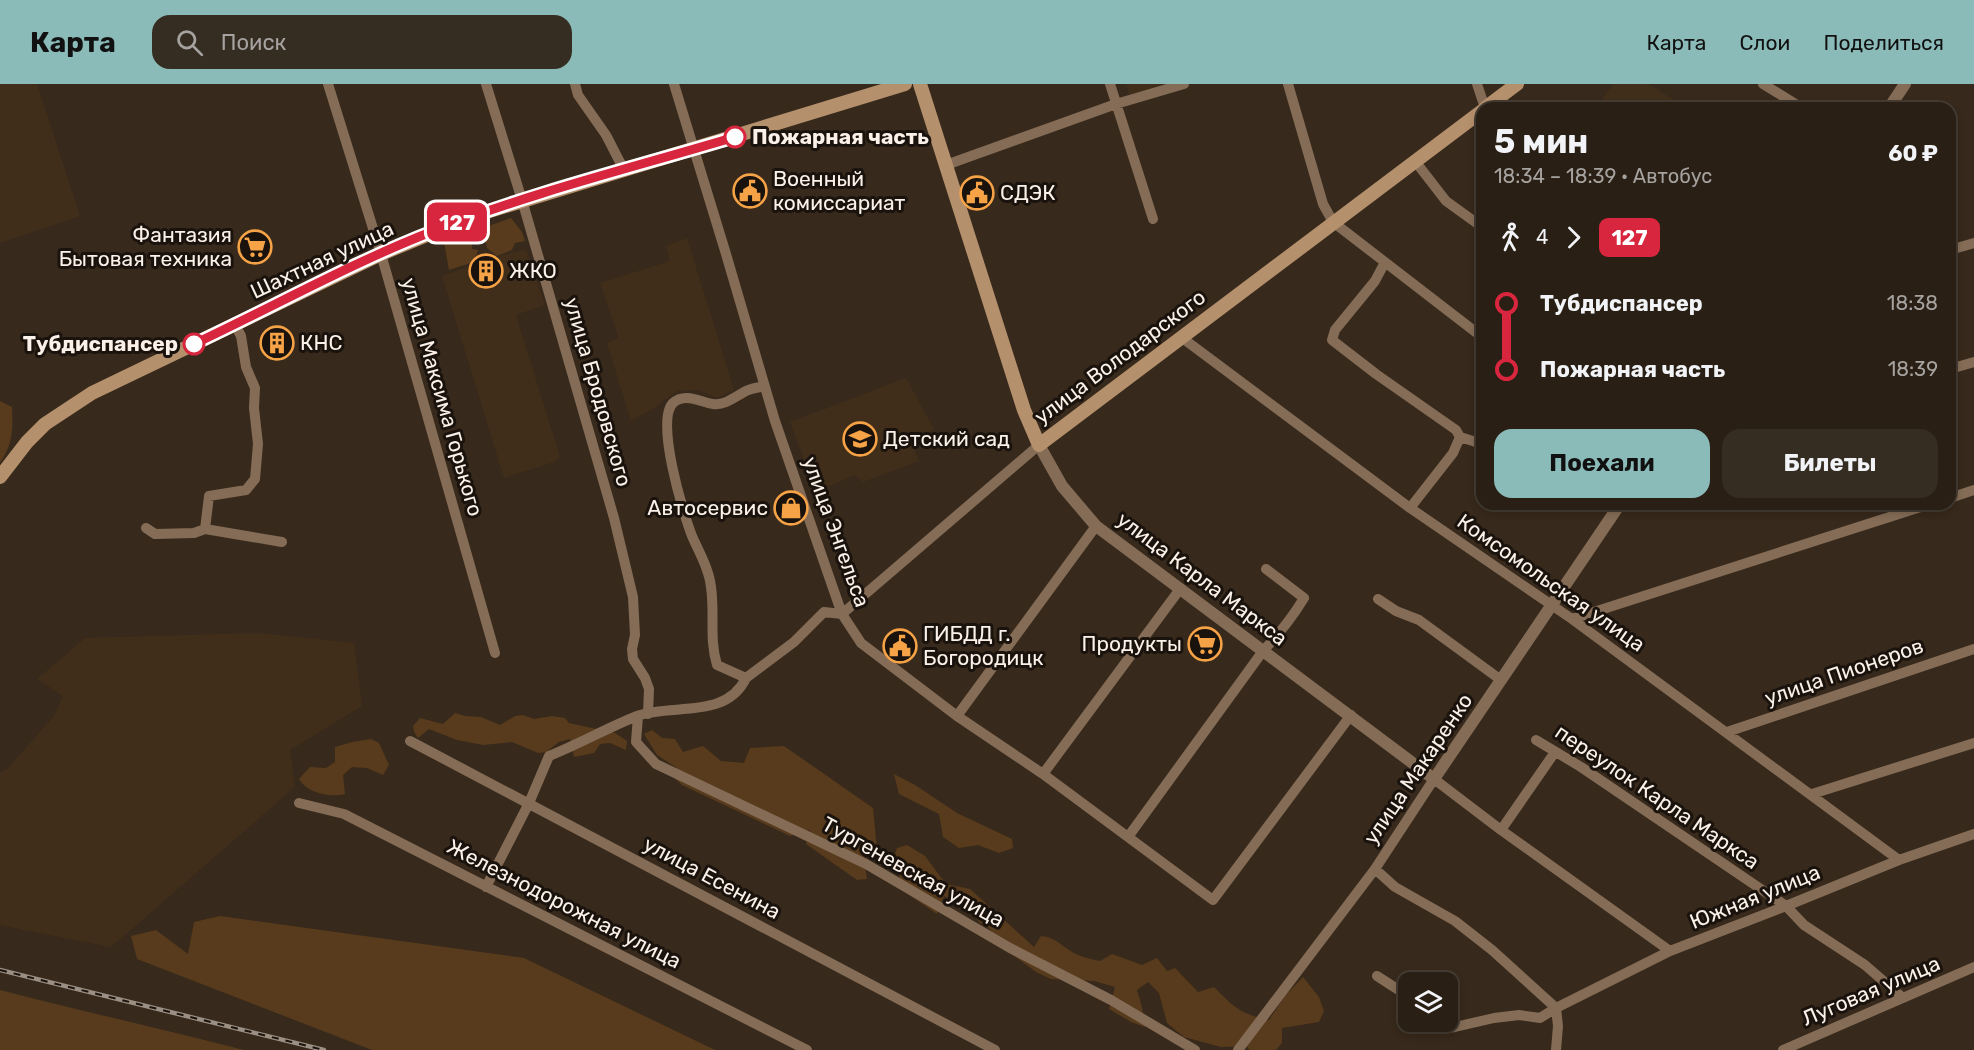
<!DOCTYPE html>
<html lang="ru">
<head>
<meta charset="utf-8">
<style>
  :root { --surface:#291f14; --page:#352c22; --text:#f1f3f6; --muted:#a5a2a0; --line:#453d34; --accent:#8bbbb9 }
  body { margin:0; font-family:Rubik,sans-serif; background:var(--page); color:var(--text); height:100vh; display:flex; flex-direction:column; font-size:22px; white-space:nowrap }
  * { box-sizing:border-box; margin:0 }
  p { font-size:20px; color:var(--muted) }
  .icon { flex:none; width:33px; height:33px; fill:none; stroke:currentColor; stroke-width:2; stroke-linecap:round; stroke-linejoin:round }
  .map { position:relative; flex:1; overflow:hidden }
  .details { position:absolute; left:1476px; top:18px; width:480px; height:408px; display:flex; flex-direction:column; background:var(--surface); border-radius:18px; box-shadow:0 3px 9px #0003,0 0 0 2px var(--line) }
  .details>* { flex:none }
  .badge { padding:0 12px; border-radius:9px; font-size:21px; line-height:39px }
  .tools { position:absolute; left:1398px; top:888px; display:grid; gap:12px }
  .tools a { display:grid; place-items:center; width:60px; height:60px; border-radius:12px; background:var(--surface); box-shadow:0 3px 9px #0003,0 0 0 2px var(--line); font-size:30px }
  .map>.badge { position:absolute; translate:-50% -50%; box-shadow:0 0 0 3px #fff }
  .legs { display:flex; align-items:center; gap:9px; height:66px; padding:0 18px; font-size:20px }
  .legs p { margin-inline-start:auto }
  .overview { display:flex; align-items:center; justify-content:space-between; height:102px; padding:0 18px }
  h1 { font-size:33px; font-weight:700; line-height:45px }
  .primary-button { display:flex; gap:12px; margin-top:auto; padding:12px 18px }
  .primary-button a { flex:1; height:69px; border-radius:18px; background:var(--accent); color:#111; font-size:24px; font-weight:700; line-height:69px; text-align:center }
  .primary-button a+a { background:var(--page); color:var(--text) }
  ul { padding:0 18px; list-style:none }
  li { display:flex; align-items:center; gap:21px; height:66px; font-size:22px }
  li i { display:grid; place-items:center; width:9px; height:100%; margin:0 8px; background:currentColor }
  li i::after { content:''; width:15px; height:15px; margin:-8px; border:4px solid; border-radius:50%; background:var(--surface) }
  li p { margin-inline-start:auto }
  li:first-child i { background:linear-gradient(#0000 50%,currentColor 0) }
  li:last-child i { background:linear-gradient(currentColor 50%,#0000 0) }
  header { display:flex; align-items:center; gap:36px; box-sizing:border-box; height:84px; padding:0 30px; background:var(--accent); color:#111 }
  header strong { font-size:28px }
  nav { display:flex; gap:33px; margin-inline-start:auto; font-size:21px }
  .search { width:420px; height:54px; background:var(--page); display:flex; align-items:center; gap:15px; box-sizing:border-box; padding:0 21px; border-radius:18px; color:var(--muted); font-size:22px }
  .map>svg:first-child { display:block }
  .built { fill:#412e1a }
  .green { fill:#583b1c }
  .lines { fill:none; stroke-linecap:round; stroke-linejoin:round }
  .minor { stroke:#846c56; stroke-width:10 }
  .tertiary { stroke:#846c56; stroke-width:12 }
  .secondary { stroke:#b5906c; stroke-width:14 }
  .rail-casing { stroke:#9b8f83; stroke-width:4.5 }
  .rail { stroke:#1a130d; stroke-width:2; stroke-dasharray:7; stroke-linecap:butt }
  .line-1-casing { stroke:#fff; stroke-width:14 }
  .line-1 { stroke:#d7263d; stroke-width:9 }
  .stop-1-dot { fill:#fff; stroke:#d7263d; stroke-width:3 }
  .labels { text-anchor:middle; stroke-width:6; stroke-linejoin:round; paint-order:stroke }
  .stop-label { font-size:21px; font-weight:bold; fill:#fbf1e8; stroke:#1a130d; text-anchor:start }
  .poi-label { font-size:21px; fill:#fbf1e8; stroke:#1a130d; text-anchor:start }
  .street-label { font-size:21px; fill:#fbf1e8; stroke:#1a130d }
</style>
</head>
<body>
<header>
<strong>Карта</strong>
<div class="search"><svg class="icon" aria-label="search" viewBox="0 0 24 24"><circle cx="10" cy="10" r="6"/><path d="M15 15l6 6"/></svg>Поиск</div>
<nav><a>Карта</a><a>Слои</a><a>Поделиться</a></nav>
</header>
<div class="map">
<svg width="1974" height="966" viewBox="0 0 1974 966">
  <rect width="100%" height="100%" fill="#37291b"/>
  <!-- built -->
  <path class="built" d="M0,0h37l43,132 -80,27z
    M1126,0h37l-33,12z
    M1613,0h36l38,24h-92z
    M687,154l47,152 -17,8 -19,-8 -21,1 -23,17 -23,13 -24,-78 12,-5 -19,-55 70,-22 -4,-15z
    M526,165l19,56 -29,10 44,142 -6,5 -50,16 -62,-202 25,-9 7,19 31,-12 -6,-18z
    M906,294l28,51 -20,19 5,13 -56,21 -8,-7 -39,17 -26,-70z
    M259,549l95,10 8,63 -72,44 5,37 -184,160 -111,-22v-152l8,-5 46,-52 9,-20 -26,-17 48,-41z"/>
  <!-- green -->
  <path class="green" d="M511,134l11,14 3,9 -10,2 -3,7 -15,6 -10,-8 -4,-20z
    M466,145l6,7v13l6,1 -4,12 -25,8 -5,-28 9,-9z
    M0,317l12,6c1,23 1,37 -12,56z
    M455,629l10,3 16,1 19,8 15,-9 8,-1 11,4 18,-3 13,2 4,5 46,10 12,8 -1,9 -16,-7 -10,1 -6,9 -20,4 -4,-18 -11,3 -13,10 -8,1 -26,-11 -29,3 -26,-5 -28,-11 -11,9 -4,-6 -1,-6 7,-8 23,6z
    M652,646l10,8 13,1 8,13 20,-6 18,15 23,2 6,-15 34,-2 89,62 4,42 17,7 3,-9 10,-3 18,11 21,28 24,5 64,58 7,-11c17,2 21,11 35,18 8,4 16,5 24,7l12,-7 30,11 15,-7 10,13 8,-3 23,24 16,-5c20,20 26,27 55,33l16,-24 18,-19 16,20 5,14 -5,11 -37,6v15l-6,7h-27l-2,-4 -26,1 -37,-10 -17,-14 -8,-30 -11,-11 -11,8 5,17 3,20 -14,-5 -22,-13 6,-22 -21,-6 -43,-2 -15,-7 -30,-22 -19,-24 -7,-3 -12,-15 -24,-12 -7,18 -38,-26 1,-19 -37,-18 4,28 -10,1 -51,-36 4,-14 -20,6 -108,-51 -10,-9 5,-8 -20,-13 -13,-21z
    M371,655l8,4 10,22 -6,10 -16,-7 -15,-1 -9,8 2,19c-15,4 -38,-1 -46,-15l11,-12 16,1 9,-6v-15l17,-5z
    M894,690l21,11 42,28 55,26 1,9 -14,5 -21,-8 -19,3 -16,-11 -4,-23 -40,-20z
    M220,832l304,42 191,92h-343l-235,-91 -6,-23 25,-6 32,24 6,-32z
    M0,906c81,21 163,39 244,60h-244z"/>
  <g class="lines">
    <!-- minor -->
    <path class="minor" d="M328,0l53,170 114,399
      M486,0l36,116 92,318 19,79 2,38 -3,14 1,10 12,19 4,11 -1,25
      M575,0l3,11 28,40 18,35
      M674,0l52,170 49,167 67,193 19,29 96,73 86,58 170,126 138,-185
      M1110,0l43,135
      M1288,0l35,120 10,18 149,115
      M1477,0l8,24
      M1763,0l39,24
      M1415,77l31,40 36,26
      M946,81l170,-61 68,-20
      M1950,166l24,-7
      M1384,180l-9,17 -40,49 -3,10 44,34 80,56 4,7
      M1181,253l229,171 162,111 327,241
      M1950,285l24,-7
      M1460,353l16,5 6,4
      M1950,414l24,-8
      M1410,424l43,-55 7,-16
      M146,444l9,6 39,-1 11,-4
      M205,445l4,-33 37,-6 9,-11 3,-35 -4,-36 1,-20 -9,-21 -5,-31 -6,-11
      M205,445l77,13
      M1378,515l18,12 23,9 82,60
      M1572,535l358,-115
      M746,594l-29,-13c-8,-26 -2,-51 -6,-78 -2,-18 -12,-35 -19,-51 -9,-23 -37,-116 -19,-133 12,-11 27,-1 40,1 12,2 23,-8 33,-13 6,-3 12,-3 18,-5
      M638,632l-2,26 20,22 210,100 144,84 101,52 84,50
      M957,632l139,-190
      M1727,648l247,-83
      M1536,656l45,27 205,139 18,19 61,40 38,33
      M410,657l585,309
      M1043,690l137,-185
      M1812,710l162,-51
      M299,719l45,11 463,236
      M1501,746l54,-78
      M1128,753l135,-186c16,-17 29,-33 41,-53l-38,-29
      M1375,785l20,18 60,34 37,29 64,58
      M486,803l43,-84 20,-47c30,-12 58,-28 88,-40 35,-13 89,4 109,-38l48,-36 30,-30 18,2 197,-169
      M1377,892l31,20
      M1556,924l2,18 -2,24
      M1429,938l12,7 14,-2 39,-9 25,-3 21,3 16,-10 114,-57 116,-45 113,-46 75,-26
      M1238,966l137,-181 59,-90 67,51 169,121
      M1783,966l191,-83"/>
    <!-- tertiary -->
    <path class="tertiary" d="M1889,24l16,-24
      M1039,361l23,41 34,40 338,253 186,-275"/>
    <!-- secondary -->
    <path class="secondary" d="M920,0l104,326 15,35 443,-334
      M1485,24l32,-24
      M0,393l27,-35 18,-18 47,-31 289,-139 92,-38 432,-132"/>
    <defs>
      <path id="rail" d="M0,886l324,80"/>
    </defs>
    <!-- rail casing -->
    <use href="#rail" class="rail-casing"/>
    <!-- rail -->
    <use href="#rail" class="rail"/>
  </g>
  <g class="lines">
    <defs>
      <path id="line-1" d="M194,260c81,-38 159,-82 242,-114 97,-38 199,-63 299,-93"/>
    </defs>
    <!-- line-1 casing -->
    <use href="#line-1" class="line-1-casing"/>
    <!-- line-1 -->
    <use href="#line-1" class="line-1"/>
  </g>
  <!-- icons -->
  <defs>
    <symbol id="civic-ring" viewBox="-11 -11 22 22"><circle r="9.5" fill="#1a130d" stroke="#f6a246" stroke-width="1.5"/><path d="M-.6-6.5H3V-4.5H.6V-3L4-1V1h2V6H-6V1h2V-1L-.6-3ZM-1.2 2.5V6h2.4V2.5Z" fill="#f6a246"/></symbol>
    <symbol id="supermarket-ring" viewBox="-11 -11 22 22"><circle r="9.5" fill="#1a130d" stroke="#f6a246" stroke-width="1.5"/><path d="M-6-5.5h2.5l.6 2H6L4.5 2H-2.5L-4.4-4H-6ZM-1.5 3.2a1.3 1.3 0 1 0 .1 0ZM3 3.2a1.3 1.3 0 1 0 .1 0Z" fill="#f6a246"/></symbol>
    <symbol id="building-ring" viewBox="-11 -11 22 22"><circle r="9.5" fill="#1a130d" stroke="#f6a246" stroke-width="1.5"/><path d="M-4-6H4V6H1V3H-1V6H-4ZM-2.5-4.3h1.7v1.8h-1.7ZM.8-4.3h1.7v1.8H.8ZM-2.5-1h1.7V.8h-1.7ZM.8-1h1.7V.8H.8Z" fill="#f6a246"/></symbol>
    <symbol id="school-ring" viewBox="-11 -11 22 22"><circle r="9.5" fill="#1a130d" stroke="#f6a246" stroke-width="1.5"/><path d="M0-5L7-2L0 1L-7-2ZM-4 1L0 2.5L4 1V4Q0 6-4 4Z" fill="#f6a246"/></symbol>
    <symbol id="shop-ring" viewBox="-11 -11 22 22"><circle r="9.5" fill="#1a130d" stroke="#f6a246" stroke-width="1.5"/><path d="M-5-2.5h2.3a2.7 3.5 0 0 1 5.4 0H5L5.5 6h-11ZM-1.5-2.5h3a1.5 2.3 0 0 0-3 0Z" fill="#f6a246"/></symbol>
  </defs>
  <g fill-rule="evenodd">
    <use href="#civic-ring" x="731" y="88" width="38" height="38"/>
    <use href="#civic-ring" x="958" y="90" width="38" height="38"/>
    <use href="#supermarket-ring" x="236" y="144" width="38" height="38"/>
    <use href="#building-ring" x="467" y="168" width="38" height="38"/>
    <use href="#building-ring" x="258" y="240" width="38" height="38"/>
    <use href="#school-ring" x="841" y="336" width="38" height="38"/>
    <use href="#shop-ring" x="772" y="405" width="38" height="38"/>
    <use href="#supermarket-ring" x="1186" y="541" width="38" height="38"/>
    <use href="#civic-ring" x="881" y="543" width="38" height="38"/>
  </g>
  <!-- markers -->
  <g class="stop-1-dot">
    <circle cx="735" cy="53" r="10"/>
    <circle cx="194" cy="260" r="10"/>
  </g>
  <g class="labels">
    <!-- stop labels -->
    <g class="stop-label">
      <text x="752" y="60">Пожарная часть</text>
      <text x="178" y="267" text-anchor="end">Тубдиспансер</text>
    </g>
    <!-- poi labels -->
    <g class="poi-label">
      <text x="773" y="102">Военный<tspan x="773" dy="24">комиссариат</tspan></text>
      <text x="1000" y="116">СДЭК</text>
      <text x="232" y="158" text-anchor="end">Фантазия<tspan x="232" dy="24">Бытовая техника</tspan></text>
      <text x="509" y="194">ЖКО</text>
      <text x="300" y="266">КНС</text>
      <text x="883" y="362">Детский сад</text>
      <text x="768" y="431" text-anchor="end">Автосервис</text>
      <text x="923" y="557">ГИБДД г.<tspan x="923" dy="24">Богородицк</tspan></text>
      <text x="1182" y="567" text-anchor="end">Продукты</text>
    </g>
    <!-- street labels -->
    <g class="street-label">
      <text transform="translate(322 176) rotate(-25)" y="7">Шахтная улица</text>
      <text transform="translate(1120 273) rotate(-37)" y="7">улица Володарского</text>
      <text transform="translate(598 308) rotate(74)" y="7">улица Бродовского</text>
      <text transform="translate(442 313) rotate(74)" y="7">улица Максима Горького</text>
      <text transform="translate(836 448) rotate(70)" y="7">улица Энгельса</text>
      <text transform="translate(1202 495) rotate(37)" y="7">улица Карла Маркса</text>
      <text transform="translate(1551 499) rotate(35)" y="7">Комсомольская улица</text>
      <text transform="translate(1844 588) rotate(-19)" y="7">улица Пионеров</text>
      <text transform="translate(1418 685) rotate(-56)" y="7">улица Макаренко</text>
      <text transform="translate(1657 713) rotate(34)" y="7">переулок Карла Маркса</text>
      <text transform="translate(913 788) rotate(29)" y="7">Тургеневская улица</text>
      <text transform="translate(712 794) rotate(28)" y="7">улица Есенина</text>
      <text transform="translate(1755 813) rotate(-22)" y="7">Южная улица</text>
      <text transform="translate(564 820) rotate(27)" y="7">Железнодорожная улица</text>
      <text transform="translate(1871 907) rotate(-23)" y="7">Луговая улица</text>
    </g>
  </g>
</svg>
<div class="tools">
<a><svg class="icon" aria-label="layers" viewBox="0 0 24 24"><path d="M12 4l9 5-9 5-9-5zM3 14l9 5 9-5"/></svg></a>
</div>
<b class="badge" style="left:457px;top:138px;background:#d7263d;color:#fff">127</b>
<section class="details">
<div class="overview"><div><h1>5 мин</h1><p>18:34 – 18:39 · Автобус</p></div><b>60 ₽</b></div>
<div class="legs"><svg class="icon" aria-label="walk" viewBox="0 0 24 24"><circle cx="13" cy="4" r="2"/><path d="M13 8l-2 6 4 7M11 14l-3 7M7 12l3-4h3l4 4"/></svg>4<svg class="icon" aria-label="forward" viewBox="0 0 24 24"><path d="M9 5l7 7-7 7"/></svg><b class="badge" style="background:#d7263d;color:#fff">127</b></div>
<ul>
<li><i style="color:#d7263d"></i><b>Тубдиспансер</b><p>18:38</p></li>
<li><i style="color:#d7263d"></i><b>Пожарная часть</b><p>18:39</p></li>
</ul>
<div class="primary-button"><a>Поехали</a><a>Билеты</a></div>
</section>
</div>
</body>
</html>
